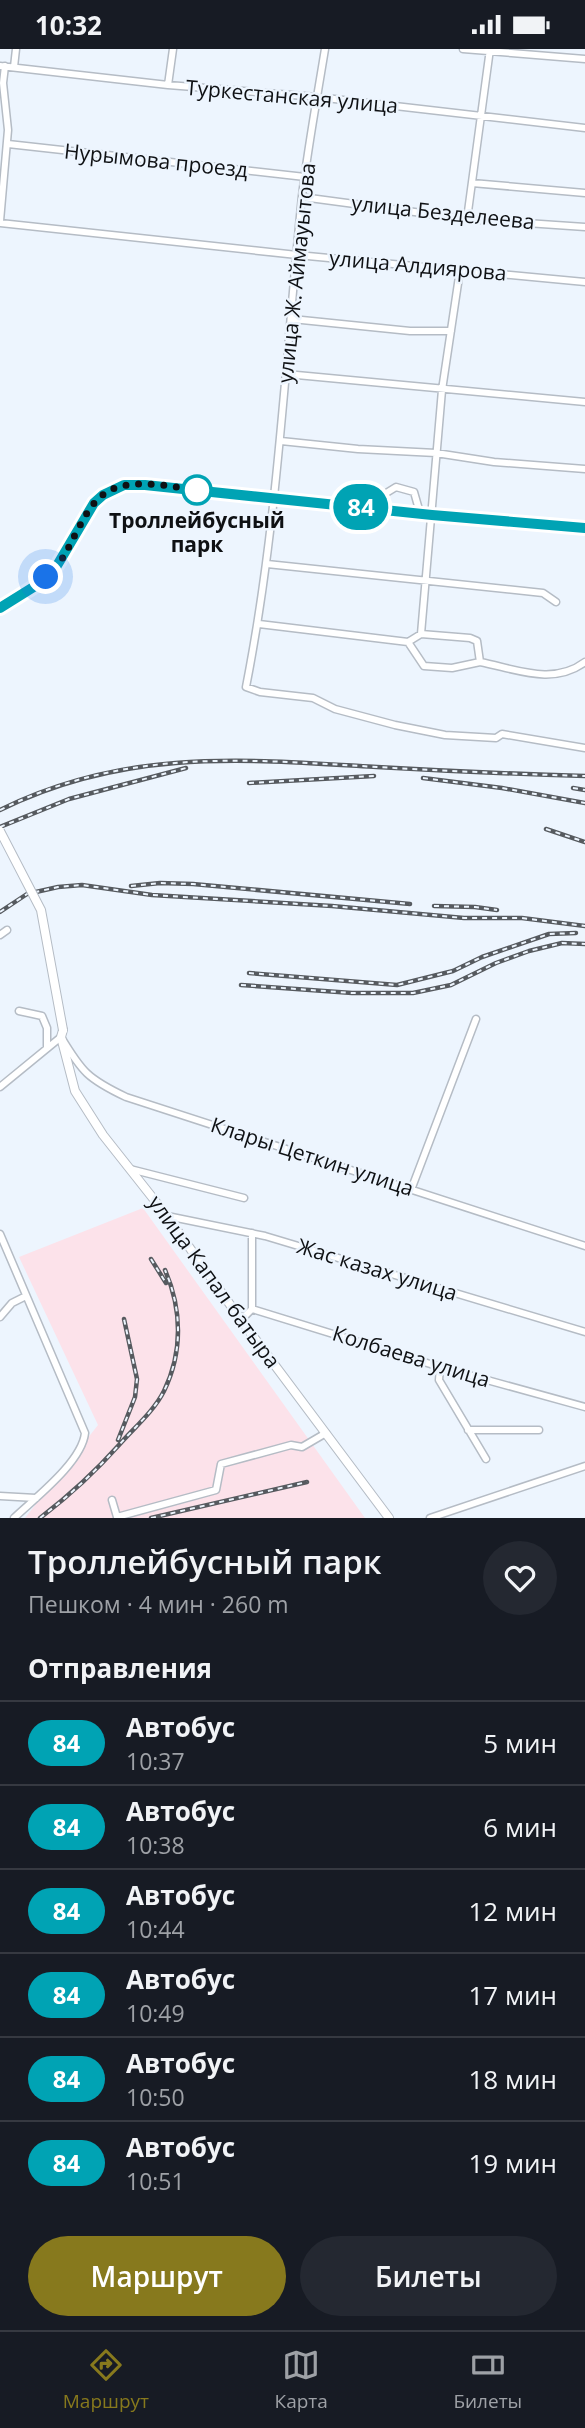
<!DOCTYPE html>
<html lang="ru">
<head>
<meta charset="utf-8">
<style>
  :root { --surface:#171b24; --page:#242831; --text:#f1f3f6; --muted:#9ea1a6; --line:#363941; --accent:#87791d }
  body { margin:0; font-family:"Open Sans",sans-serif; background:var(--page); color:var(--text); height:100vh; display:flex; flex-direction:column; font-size:26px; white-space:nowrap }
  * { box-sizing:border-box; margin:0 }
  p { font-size:23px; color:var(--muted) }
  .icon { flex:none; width:38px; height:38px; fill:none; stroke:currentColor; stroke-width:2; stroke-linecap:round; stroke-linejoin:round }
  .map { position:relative; height:1469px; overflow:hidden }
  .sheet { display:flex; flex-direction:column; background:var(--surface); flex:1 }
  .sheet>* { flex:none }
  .badge { padding:0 14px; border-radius:23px; font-size:24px; line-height:46px }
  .you { position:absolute; width:35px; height:35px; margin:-18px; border:5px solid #fff; border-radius:50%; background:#1a73e8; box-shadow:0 0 0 10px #1a73e833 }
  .map>.badge { position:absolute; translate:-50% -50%; box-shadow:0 0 0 4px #fff }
  h2 { padding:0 28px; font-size:26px; line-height:63px }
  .round { display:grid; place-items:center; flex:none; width:74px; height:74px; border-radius:37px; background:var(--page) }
  .overview { display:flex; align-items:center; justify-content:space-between; height:119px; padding:0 28px }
  h1 { font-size:33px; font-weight:600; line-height:52px }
  .primary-button { display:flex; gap:14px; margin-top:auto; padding:14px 28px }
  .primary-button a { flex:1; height:80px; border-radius:42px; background:var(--accent); color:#fff; font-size:28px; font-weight:600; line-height:80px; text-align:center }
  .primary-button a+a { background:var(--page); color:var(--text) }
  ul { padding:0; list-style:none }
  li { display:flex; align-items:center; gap:21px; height:84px; padding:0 28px; border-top:2px solid var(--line) }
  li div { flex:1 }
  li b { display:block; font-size:26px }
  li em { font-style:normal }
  li .badge { min-width:77px; font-weight:700; text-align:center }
  .status { display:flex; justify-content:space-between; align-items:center; height:49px; padding:0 35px; background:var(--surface); direction:ltr }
  .status svg { height:19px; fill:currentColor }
  .tab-bar { display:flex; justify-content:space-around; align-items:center; height:98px; border-top:2px solid var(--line); background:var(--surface); font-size:19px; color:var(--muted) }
  .tab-bar a { display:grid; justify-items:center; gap:4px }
  .tab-bar .active { color:var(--accent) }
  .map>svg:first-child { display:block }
  .industrial { fill:#fce2ea }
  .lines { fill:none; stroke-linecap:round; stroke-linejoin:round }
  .minor-casing { stroke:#b5bcc5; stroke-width:9 }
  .major-casing { stroke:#b5bcc5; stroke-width:10 }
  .minor { stroke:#fff; stroke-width:6 }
  .major { stroke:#fff; stroke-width:8 }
  .rail-casing { stroke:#565a5f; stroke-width:4.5 }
  .rail { stroke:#edf5fe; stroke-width:2; stroke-dasharray:5; stroke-linecap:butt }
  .major-bridge-casing { stroke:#b5bcc5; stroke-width:10; stroke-linecap:butt }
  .major-bridge { stroke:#fff; stroke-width:8 }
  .line-casing { stroke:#fff; stroke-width:16 }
  .line { stroke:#00a3b4; stroke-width:10 }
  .walk { stroke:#0f1114; stroke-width:7; stroke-dasharray:0 12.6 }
  .stop-dot { fill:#fff; stroke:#00a3b4; stroke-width:3.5 }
  .labels { text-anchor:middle; stroke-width:5; stroke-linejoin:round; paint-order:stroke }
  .street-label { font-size:21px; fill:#0f1114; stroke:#edf5fe }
  .stop-label { font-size:21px; font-weight:bold; fill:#0f1114; stroke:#edf5fe }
</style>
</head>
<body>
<div class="status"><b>10:32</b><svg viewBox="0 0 49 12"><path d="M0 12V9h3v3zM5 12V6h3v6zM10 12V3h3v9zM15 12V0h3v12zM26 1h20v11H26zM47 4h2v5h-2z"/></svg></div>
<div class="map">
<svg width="585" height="1469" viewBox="0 0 585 1469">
  <rect width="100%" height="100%" fill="#edf5fe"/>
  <!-- industrial -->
  <path class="industrial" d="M143,1159l222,310h-340l73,-93 -79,-168z"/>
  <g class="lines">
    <defs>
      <path id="minor" d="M325,0c-8,49 -17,98 -23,147 -17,164 -24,328 -56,491l14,5 53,6 22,11 60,16 50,10 51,3 6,-4 83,14
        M463,0l122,10
        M0,17l168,19 149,12 268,31
        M14,18l2,-18
        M168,36l5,-36
        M8,95l297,33
        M472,134l113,10
        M302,148l165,22 118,8
        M467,170l23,-170
        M0,172l8,-91 -5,-47 2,-17
        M0,174l297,32 288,27
        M292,270l118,12h41
        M286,325l299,28
        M281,392l77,8 78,4 58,9 91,7
        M377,460l6,-14 13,-8 18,5 6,21
        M267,515l276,29 13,9
        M259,575l149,18 13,-8 49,4 7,3 3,21c36,7 73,24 105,0
        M421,585l21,-244 18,-120
        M408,593l16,24 28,2 28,-6
        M0,886l7,-5
        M19,962l23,5 5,12v19
        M0,1038l61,-50c21,35 27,42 65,60l459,149
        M130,1120l114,29
        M411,1141l65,-171
        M167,1167l98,20 320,96
        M252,1184v76
        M0,1185l85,199c-3,29 -50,65 -71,85
        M0,1268l12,-14 14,-7
        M241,1271l11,-11 188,58 145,40
        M440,1318l-1,13 47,79
        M468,1381h71
        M0,1447l36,2
        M112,1451l5,17 99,-27 5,-26 70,-19 11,2 24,-14
        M430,1469l155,-52"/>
      <path id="major" d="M0,559c19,-12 43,-23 57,-41 33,-41 21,-81 88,-82l287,30 153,13
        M63,981l-2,7 14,54 28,44 64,81 74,104 148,198"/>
    </defs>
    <!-- minor casing -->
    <use href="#minor" class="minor-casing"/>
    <!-- major casing -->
    <use href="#major" class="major-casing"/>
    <!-- minor -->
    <use href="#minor" class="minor"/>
    <!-- major -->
    <use href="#major" class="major"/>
    <defs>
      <path id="rail" d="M423,729l79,10 83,15
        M249,734l125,-7
        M573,739l12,2
        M0,761c125,-62 243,-51 377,-43 69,4 139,7 208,9
        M0,778l69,-28 117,-31
        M546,780l39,13
        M131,837l29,-3 33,1 217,20
        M434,857l41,1 22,3
        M0,863l27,-18 31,-7 24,-2 70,10 180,11 132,12h58l63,8
        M249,924l148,12 56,-14 29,-14 67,-23 27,-1
        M241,936l111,8h61l38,-8 45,-22 33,-12 33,-8 23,1
        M151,1210l15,24
        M118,1391l17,-43 2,-18 -13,-60
        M40,1469c30,-23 54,-45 79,-73 15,-17 35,-34 45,-54 19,-39 18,-82 1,-121
        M151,1469l156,-36"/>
    </defs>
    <!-- rail casing -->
    <use href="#rail" class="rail-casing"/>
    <!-- rail -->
    <use href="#rail" class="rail"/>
    <defs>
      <path id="major-bridge" d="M0,782l41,79 22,120"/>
    </defs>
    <!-- major-bridge casing -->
    <use href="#major-bridge" class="major-bridge-casing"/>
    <!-- major-bridge -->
    <use href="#major-bridge" class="major-bridge"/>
  </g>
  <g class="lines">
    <defs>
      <path id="line" d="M0,559l40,-25 15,-14 39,-66 9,-8 21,-10h21l287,30 153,13"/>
    </defs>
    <!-- line casing -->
    <use href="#line" class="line-casing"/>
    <!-- line -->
    <use href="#line" class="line"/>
    <!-- walk -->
    <path class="walk" d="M46,528c15,-12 21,-27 30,-44 7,-13 15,-30 28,-39 26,-19 71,-6 100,-3l-7,-1"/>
  </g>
  <!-- markers -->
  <circle class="stop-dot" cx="197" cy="441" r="14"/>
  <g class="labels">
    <!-- street labels -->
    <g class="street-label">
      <text transform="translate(292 48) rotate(5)" y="7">Туркестанская улица</text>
      <text transform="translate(156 112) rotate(6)" y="7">Нурымова проезд</text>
      <text transform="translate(443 164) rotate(6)" y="7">улица Безделеева</text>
      <text transform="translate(418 217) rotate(5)" y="7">улица Алдиярова</text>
      <text transform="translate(297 224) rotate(-84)" y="7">улица Ж. Аймауытова</text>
      <text transform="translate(312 1108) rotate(18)" y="7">Клары Цеткин улица</text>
      <text transform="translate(377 1221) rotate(17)" y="7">Жас казах улица</text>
      <text transform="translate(214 1233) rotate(54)" y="7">улица Капал батыра</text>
      <text transform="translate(411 1308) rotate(17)" y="7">Колбаева улица</text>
    </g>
    <!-- stop labels -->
    <g class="stop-label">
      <text x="197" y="479">Троллейбусный<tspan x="197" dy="24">парк</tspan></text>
    </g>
  </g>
</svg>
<div class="you" style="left:46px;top:528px"></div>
<b class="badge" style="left:361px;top:458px;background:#00a3b4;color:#fff">84</b>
</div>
<section class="sheet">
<div class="overview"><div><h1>Троллейбусный парк</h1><p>Пешком · 4 мин · 260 m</p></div><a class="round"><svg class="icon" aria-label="heart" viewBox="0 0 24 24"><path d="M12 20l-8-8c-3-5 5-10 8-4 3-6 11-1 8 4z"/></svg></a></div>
<h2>Отправления</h2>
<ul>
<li><span class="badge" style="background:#00a3b4;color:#fff">84</span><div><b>Автобус</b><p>10:37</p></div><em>5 мин</em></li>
<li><span class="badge" style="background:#00a3b4;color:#fff">84</span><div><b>Автобус</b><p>10:38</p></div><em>6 мин</em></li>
<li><span class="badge" style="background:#00a3b4;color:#fff">84</span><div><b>Автобус</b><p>10:44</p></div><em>12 мин</em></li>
<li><span class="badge" style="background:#00a3b4;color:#fff">84</span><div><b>Автобус</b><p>10:49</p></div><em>17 мин</em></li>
<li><span class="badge" style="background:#00a3b4;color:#fff">84</span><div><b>Автобус</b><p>10:50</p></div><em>18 мин</em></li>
<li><span class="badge" style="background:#00a3b4;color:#fff">84</span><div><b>Автобус</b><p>10:51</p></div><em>19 мин</em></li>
</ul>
<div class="primary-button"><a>Маршрут</a><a>Билеты</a></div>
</section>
<nav class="tab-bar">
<a class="active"><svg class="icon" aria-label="directions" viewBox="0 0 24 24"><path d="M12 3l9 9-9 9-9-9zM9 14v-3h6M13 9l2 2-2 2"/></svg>Маршрут</a>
<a><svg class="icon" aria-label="map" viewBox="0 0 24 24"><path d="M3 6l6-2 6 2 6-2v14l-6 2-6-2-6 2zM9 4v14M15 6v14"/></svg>Карта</a>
<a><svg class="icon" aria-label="tickets" viewBox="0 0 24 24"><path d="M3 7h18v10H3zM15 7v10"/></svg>Билеты</a>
</nav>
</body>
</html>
